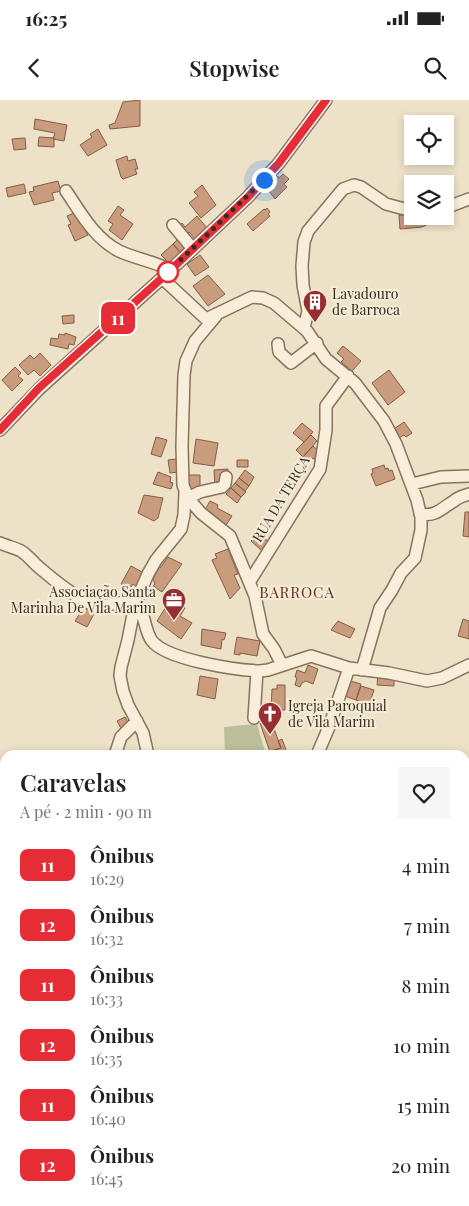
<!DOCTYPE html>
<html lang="pt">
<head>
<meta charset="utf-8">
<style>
  :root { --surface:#fff; --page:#f6f6f6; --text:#222; --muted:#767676 }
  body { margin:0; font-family:"Playfair Display",serif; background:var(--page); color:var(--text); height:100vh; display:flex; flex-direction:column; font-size:19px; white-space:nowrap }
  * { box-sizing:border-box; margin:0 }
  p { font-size:16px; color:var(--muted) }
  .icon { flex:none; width:28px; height:28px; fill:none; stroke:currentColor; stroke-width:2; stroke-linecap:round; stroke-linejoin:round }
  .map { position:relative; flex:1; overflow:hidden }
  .panel { position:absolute; left:0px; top:650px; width:470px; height:456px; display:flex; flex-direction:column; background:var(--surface); border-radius:15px 15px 0 0; box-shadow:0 2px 8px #0003 }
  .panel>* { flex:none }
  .badge { padding:0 10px; border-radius:8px; font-size:18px; line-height:32px }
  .controls { position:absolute; left:404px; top:15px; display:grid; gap:10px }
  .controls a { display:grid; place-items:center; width:50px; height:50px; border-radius:0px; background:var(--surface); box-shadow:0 2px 8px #0003; font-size:25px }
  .you { position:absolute; width:25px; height:25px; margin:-12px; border:4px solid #fff; border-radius:50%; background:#1a73e8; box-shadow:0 0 0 8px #1a73e833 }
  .map>.badge { position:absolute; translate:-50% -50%; box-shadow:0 0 0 2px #fff }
  .round { display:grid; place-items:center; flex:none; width:52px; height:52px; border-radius:0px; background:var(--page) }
  .overview { display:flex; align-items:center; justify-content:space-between; height:85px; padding:0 20px }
  h1 { font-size:24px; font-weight:600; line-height:38px }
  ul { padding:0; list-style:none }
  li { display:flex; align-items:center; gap:15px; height:60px; padding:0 20px }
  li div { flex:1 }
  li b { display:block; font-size:19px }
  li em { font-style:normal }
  li .badge { min-width:55px; font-weight:700; text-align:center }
  .status { display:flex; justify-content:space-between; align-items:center; height:35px; padding:0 25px; background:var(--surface); direction:ltr }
  .status svg { height:14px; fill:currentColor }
  header { display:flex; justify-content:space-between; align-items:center; height:65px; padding:0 20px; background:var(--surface); font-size:22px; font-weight:600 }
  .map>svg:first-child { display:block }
  .cemetery { fill:#bcc09a }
  .building { fill:#c99c7e; stroke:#865d44 }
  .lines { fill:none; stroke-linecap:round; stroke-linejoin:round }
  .minor-casing { stroke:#88735d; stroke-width:14 }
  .minor { stroke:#f8eeda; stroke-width:11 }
  .line-casing { stroke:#fff; stroke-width:11 }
  .line { stroke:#e62c34; stroke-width:8 }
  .walk { stroke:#392c20; stroke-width:5; stroke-dasharray:0 9 }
  .stop-dot { fill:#fff; stroke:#e62c34; stroke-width:2.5 }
  .labels { text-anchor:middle; stroke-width:4.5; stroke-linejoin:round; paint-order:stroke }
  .poi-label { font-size:14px; fill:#392c20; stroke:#f4ebd6; text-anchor:start }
  .street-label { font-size:14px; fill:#392c20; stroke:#f4ebd6 }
  .neighbourhood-label { font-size:15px; letter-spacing:1px; fill:#642e21; stroke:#f4ebd6 }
</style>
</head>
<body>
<div class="status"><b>16:25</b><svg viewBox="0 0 49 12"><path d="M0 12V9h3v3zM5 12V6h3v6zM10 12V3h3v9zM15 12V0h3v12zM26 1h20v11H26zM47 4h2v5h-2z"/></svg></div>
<header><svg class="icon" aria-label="back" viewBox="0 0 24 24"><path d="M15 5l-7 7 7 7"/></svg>Stopwise<svg class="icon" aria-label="search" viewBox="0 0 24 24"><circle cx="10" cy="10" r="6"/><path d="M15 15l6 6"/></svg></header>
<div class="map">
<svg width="469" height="1106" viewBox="0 0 469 1106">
  <rect width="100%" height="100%" fill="#ede1c7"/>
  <!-- cemetery -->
  <path class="cemetery" d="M257,624l9,31h-41l-1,-28z"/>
  <!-- building -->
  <path class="building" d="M140,0v26l-30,3 -1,-4 6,-2 8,-21z
    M35,19l32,6 -3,16 -11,-2 2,-6 -21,-4z
    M98,29l9,16 -19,11 -8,-11 12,-8 -2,-3z
    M39,37l15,1v9l-16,-1z
    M25,38l1,11 -12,1 -2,-11z
    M127,56l1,5 7,-2 3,10h-3l2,5 -14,5 -2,-2 -5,-17z
    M283,74l6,5 -5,5 3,3 -12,12 -9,-12 12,-11 1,2z
    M58,81l3,10 -9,2 2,7 -20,5 -5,-13 5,-1 -1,-4z
    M24,84l2,9 -18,4 -2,-9z
    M202,85l14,20 -15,13 -12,-15 9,-7 -4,-4z
    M118,106l6,4 -4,5 13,9 -11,16 -13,-10 4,-6 -5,-3z
    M267,108l3,4 -2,2 2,2 -17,15 -6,-7 17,-15 1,1z
    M76,112l12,23 -13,6 -7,-16 3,-1 -4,-8z
    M412,114v2h25v4l-15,7 -22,2 -1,-14z
    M197,116l10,12 -12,11 -6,-7 -5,5 -8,-9 6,-5 3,4z
    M180,137l7,8 -7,7 -7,-8z
    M173,144l7,8 -11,11 -8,-8z
    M200,155l9,12 -14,9 -8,-12z
    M208,175l17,19 -17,12 -15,-20z
    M74,215v8l-11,1 -1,-8z
    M65,233l11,4 -2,8 -5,-1 -1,5 -18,-4 1,-7 7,1 1,-5 6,1z
    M343,246l18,15 -9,10 -11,-9 3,-3 -7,-6z
    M40,253l11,12 -11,11 -6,-6 -6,5 -9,-10 11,-10 4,4z
    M15,267l6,6 -3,3 5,4 -11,11 -10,-11z
    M389,270l16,22 -17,13 -16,-22z
    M404,322l8,11 -6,4 -2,-2 -7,4 -6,-8z
    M302,323l11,9 -9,10 -11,-9z
    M311,335l6,6 -14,16 -7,-7z
    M156,337l11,3 -6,17 -10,-3z
    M196,339l22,4 -4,23 -21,-3z
    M313,346l10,9 -6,6 -4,-3 -3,4 -7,-5z
    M177,359l2,13 -9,1 -2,-13z
    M237,360h11v7h-11z
    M384,365l1,4 3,-1 1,3 3,-1 3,9 -19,7 -5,-12 2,-1 -1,-4z
    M228,369v5l-6,10 -7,1 -1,-15z
    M245,370l9,7 -5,9 -10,-8z
    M158,372l13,5 -1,5 3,1 -2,6 -18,-5z
    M188,375h12v16h-12z
    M239,378l10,8 -4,5 -10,-8z
    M235,383l11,9 -5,5 -10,-9z
    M231,388l10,9 -4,6 -11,-9z
    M144,395l19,3 -5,20 -4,3 -16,-8z
    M210,401l8,4 -1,3 15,8 -8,12 -14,-9 3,-5 -8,-4z
    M465,412h4v25l-6,-1z
    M258,433l12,10 -8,8 -11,-10z
    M228,449l10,25 -4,1 6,13 -10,11 -18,-39 5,-2 -2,-4z
    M168,457l14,7 -20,28 -9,-6 2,-2 -2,-5 6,-12 1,1z
    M131,466l13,7 -7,14 -4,-3 -3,5 -9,-5z
    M171,499l14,9 -5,8 12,7 -11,16 -24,-18z
    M84,507l11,5 -8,15 -12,-6z
    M463,519l6,2v18l-11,-3z
    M338,521l17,8 -5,9 -19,-8z
    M202,529l24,4 -2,7 -2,-1 -1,10 -20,-4z
    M237,537l23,4 -3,15 -17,-3v2l-6,-1z
    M308,565l10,4 -5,15 -7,-3 -4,2 -2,4 -5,-2 2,-7 -2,-1 2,-7 8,3z
    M378,574l16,2v10l-17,-1z
    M200,576l18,3 -3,20 -18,-4z
    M347,580l14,4 -5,16 -14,-5z
    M277,585h8v25h-14l1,-21h5z
    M361,586l13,4 -5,15 -13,-5z
    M125,617l5,9 -8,4 -5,-9z
    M271,620l10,28 -11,4 -10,-29z
    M282,639l6,16h-16l-1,-4 10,-3 -3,-7z
    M146,1101h17v1h-3v4h-14z"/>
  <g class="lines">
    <defs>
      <path id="minor" d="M66,91c15,22 28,47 53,60 17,8 35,10 51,19
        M445,108l24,-9
        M173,125l20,24
        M162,178l44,41 46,-22 11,1 11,5 33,28 19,28 29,24 29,38 12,23 21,56 4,17v13l-6,28 -14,15 -9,17 -12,18 -18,62
        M216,216l-21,25 -9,20 -2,14 -2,71 1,39 5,13 13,15 29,23 25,60 8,38 11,15 8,16
        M304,228l4,-17 -5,-26 -1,-19 2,-24 4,-11 35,-42 11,-4 7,2 25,17 26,7
        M278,244l1,8 12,11 26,-20
        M0,330l39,-41 123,-111 86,-81 31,-34 47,-63
        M412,384l29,-7 28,-1
        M188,398l12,-6 22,-5 3,-3 1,-7
        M420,414c16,3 22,-6 34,-13 4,-4 10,-5 15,-7
        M0,443c7,3 15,5 21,8 8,5 13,13 20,18 14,12 30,25 46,33 17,9 39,-5 48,2 11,8 9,27 17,37 15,19 84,29 108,30l8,-1 43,-14 38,12 40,5 38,8 15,-3 27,-13
        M250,481l70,-112 6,-39v-24l22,-30
        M254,618l3,-47
        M115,655l6,-18 16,-16
        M148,655l-5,-22 -15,-28 -5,-14 -3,-15 1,-9 7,-27 7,-36 13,-30 8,-14 25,-31 3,-14 1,-23
        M317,655l12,-28 20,-59
        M0,724h5
        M465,948l4,-4
        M0,1056l5,-9"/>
    </defs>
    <!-- minor casing -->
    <use href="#minor" class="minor-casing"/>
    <!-- minor -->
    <use href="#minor" class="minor"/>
  </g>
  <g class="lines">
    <defs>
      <path id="line" d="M0,330l39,-42 123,-110 86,-81 31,-34 47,-63"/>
    </defs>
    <!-- line casing -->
    <use href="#line" class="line-casing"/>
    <!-- line -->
    <use href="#line" class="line"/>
    <!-- walk -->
    <path class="walk" d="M168,172l96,-92"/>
  </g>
  <!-- icons -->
  <defs>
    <symbol id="building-pin" viewBox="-11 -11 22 30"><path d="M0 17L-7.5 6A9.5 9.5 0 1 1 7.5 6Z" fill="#952f32" stroke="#f4ebd6"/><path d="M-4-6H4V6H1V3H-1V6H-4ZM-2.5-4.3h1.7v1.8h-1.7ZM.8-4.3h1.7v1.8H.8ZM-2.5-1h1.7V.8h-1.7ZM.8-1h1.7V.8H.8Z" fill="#fff"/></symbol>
    <symbol id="office-pin" viewBox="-11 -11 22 30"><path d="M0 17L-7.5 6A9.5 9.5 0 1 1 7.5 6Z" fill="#952f32" stroke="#f4ebd6"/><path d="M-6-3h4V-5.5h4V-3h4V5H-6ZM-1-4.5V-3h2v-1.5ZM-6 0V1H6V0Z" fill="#fff"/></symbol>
    <symbol id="church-pin" viewBox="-11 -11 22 30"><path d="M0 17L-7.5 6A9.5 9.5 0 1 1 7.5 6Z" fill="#952f32" stroke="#f4ebd6"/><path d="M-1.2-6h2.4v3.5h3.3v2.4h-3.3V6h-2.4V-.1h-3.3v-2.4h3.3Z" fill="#fff"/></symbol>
  </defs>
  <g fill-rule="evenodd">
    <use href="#building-pin" x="301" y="188" width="28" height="38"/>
    <use href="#office-pin" x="160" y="486" width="28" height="38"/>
    <use href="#church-pin" x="256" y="600" width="28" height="38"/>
  </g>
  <!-- markers -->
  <circle class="stop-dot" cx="168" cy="172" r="10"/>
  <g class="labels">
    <!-- poi labels -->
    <g class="poi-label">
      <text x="332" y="199">Lavadouro<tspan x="332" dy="16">de Barroca</tspan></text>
      <text x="156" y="497" text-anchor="end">Associação Santa<tspan x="156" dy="16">Marinha De Vila Marim</tspan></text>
      <text x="288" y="611">Igreja Paroquial<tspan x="288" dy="16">de Vila Marim</tspan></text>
    </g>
    <!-- street labels -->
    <g class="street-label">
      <text transform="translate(281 399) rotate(-59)" y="5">RUA DA TERÇA</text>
    </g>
    <!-- neighbourhood labels -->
    <g class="neighbourhood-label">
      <text x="297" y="498">BARROCA</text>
    </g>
  </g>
</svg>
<div class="controls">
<a><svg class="icon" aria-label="locate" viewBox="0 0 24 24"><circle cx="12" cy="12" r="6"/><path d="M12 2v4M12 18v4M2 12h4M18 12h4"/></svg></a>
<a><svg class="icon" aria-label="layers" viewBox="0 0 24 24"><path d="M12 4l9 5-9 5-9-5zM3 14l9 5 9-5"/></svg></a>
</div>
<div class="you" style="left:264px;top:80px"></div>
<b class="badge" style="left:118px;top:218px;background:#e62c34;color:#fff">11</b>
<section class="panel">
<div class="overview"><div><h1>Caravelas</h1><p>A pé · 2 min · 90 m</p></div><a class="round"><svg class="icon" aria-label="heart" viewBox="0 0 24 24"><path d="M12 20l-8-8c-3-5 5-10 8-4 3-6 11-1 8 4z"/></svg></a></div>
<ul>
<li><span class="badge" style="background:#e62c34;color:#fff">11</span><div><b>Ônibus</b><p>16:29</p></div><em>4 min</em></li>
<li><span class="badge" style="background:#e62c34;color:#fff">12</span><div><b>Ônibus</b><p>16:32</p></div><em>7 min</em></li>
<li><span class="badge" style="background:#e62c34;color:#fff">11</span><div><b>Ônibus</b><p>16:33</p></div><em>8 min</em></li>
<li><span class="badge" style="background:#e62c34;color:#fff">12</span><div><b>Ônibus</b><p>16:35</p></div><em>10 min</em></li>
<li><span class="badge" style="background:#e62c34;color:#fff">11</span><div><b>Ônibus</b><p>16:40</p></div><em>15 min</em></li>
<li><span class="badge" style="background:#e62c34;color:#fff">12</span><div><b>Ônibus</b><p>16:45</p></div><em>20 min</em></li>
</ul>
</section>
</div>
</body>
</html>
